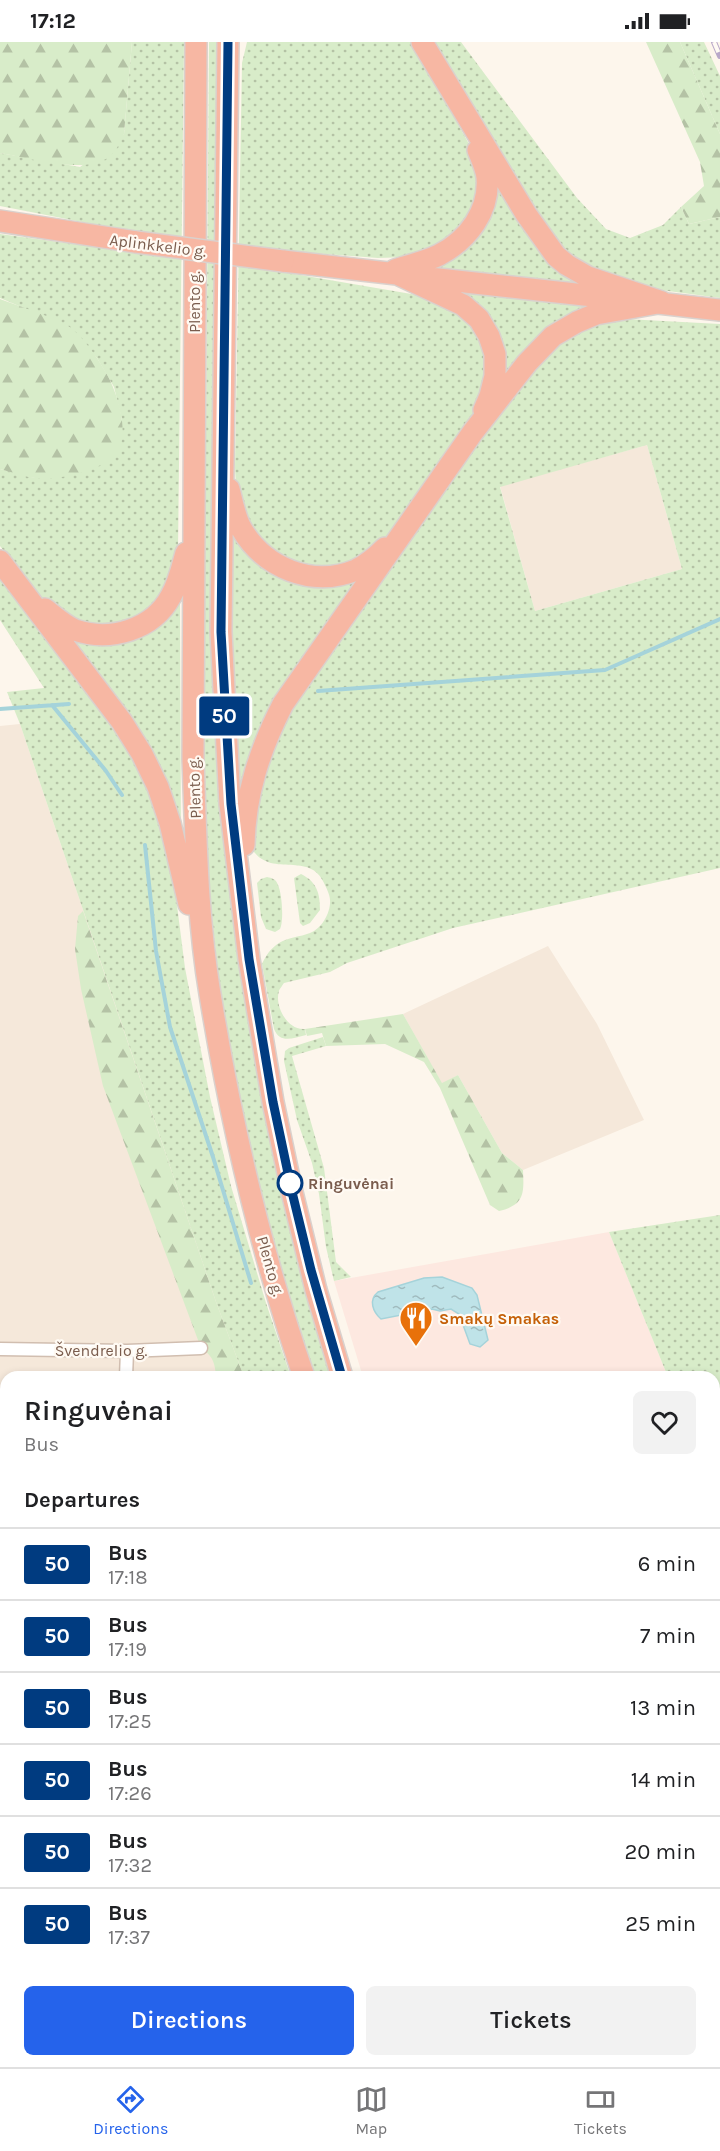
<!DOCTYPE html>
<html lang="en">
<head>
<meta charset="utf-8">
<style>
  :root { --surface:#fff; --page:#f2f2f2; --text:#202124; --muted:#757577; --line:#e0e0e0; --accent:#2563eb }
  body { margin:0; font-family:Karla,sans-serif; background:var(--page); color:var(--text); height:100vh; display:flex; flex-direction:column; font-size:22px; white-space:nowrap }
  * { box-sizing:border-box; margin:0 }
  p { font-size:20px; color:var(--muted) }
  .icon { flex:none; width:33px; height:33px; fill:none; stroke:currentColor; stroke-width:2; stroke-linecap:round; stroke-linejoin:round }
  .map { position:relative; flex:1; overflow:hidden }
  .panel { position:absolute; left:0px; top:1329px; width:720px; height:696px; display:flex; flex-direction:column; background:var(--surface); border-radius:18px 18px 0 0; box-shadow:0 3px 9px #0003 }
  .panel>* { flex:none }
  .badge { padding:0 12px; border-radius:4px; font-size:21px; line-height:39px }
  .map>.badge { position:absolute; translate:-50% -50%; box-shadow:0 0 0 3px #fff }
  h2 { padding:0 24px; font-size:22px; line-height:54px }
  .round { display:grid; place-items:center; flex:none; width:63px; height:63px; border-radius:9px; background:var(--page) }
  .overview { display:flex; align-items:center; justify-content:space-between; height:102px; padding:0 24px }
  h1 { font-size:28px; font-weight:600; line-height:45px }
  .cta { display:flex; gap:12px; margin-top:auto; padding:12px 24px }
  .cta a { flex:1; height:69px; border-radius:9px; background:var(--accent); color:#fff; font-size:24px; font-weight:600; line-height:69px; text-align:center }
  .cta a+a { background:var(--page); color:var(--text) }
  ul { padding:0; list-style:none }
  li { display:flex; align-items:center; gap:18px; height:72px; padding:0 24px; border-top:2px solid var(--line) }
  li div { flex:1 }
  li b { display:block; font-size:22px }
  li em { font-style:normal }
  li .badge { min-width:66px; font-weight:700; text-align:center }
  .status { display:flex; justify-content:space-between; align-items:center; height:42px; padding:0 30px; background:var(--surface); direction:ltr }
  .status svg { height:16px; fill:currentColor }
  .tab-bar { display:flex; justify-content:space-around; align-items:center; height:84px; border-top:2px solid var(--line); background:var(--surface); font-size:16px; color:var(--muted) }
  .tab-bar a { display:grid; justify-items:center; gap:3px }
  .tab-bar .on { color:var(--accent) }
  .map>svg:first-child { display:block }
  .residential { fill:#f5e8da }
  .commercial { fill:#fde8e0 }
  .grass { fill:url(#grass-dots); fill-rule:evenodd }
  .forest { fill:url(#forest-firs) }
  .water { fill:url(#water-ripples); stroke:#a5d3da; stroke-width:1.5 }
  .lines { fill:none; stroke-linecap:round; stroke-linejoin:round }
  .stream { stroke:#a5d3da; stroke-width:4 }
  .street-casing { stroke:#d1beb0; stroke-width:15 }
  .highway-casing { stroke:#dad1cd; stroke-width:24 }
  .street { stroke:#fff; stroke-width:12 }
  .highway { stroke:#f7b7a3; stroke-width:21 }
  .rail-casing { stroke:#b9a8c9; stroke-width:6 }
  .rail { stroke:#fffaf3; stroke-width:4; stroke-dasharray:11; stroke-linecap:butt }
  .highway-bridge-casing { stroke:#dad1cd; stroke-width:24; stroke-linecap:butt }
  .highway-bridge { stroke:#f7b7a3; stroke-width:21 }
  .line-casing { stroke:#fff; stroke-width:14 }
  .line { stroke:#003b80; stroke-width:9 }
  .stop-dot { fill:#fff; stroke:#003b80; stroke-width:3 }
  .labels { text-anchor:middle; stroke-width:4.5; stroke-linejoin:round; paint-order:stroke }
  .street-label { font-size:16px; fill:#7a5c4d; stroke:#fffaf3 }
  .stop-label { font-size:16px; font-weight:bold; fill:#7a5c4d; stroke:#fffaf3; text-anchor:start }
  .food-label { font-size:16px; font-weight:bold; fill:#c56008; stroke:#fffaf3; text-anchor:start }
</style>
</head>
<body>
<div class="status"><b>17:12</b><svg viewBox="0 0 49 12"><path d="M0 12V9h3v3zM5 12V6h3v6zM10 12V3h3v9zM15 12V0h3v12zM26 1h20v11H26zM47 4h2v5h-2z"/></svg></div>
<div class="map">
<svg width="720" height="2025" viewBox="0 0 720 2025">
  <defs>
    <pattern id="grass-dots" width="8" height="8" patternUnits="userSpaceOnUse" patternTransform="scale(1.5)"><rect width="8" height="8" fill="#d8ecc9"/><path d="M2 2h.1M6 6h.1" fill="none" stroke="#b4c2a5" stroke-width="1.8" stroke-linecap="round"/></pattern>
    <pattern id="forest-firs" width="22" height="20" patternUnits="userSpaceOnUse" patternTransform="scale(1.5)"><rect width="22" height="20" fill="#d8ecc9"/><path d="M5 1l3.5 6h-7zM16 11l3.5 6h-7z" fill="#b4c2a5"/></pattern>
    <pattern id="water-ripples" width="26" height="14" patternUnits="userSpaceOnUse" patternTransform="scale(1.5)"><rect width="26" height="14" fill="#bfe3e8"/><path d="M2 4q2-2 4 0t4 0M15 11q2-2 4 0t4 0" fill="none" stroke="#a0bbbe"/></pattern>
  </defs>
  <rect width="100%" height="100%" fill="#fdf6ec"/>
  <!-- residential -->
  <path class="residential" d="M647,403l35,124 -147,42 -35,-125z
    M20,682l196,578 28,75h-238v684h516l-20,6h-502v-1341z
    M548,904l49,78 47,96 -121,50 -21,-17 -44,-78 -16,9 -39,-70z"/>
  <!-- commercial -->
  <path class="commercial" d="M609,1190l59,145h-305l-29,-96z"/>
  <!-- grass -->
  <path class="grass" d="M132,0h52l-6,509 -10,41 -40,34 -34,4 -47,-26 -47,-58v-77l35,9 87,-58 -8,-33 -17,-29 -28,-31 -69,-29v-64l148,20 1,-19 -149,-29v-53l80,14 44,-33z
    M209,0h9l-7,565 26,332 98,438h-23l-52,-183 -35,-157 -22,-205z
    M247,0h165l61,109 7,23 -1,26 -32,46 -39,11 -30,1 -105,-8 -2,20 152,26 24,8 32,29 8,20 -4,43 -18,32 -75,104 -21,23 -29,14 -62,-7 -28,-27 -13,-31 -2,-36 7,-405z
    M429,0h32l116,156 29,31 24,9 33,-13 18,-18 8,17 31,-7v81l-74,-10 -38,-10 -44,-25 -28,-35z
    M680,0h24l16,34v58z
    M494,131l88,112 -157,-17 27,-13z
    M451,248l147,15 -97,77 1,-19z
    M607,276l113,6v544l-267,60 -106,35 -17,9 -46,11c0,0 -5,7 -5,8 -5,15 9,40 26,38l1,6c-13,3 -26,9 -32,-6l-12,-65c4,-9 9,-16 17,-21 10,-6 21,-6 31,-10 12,-4 21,-21 20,-33 0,-5 -4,-13 -6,-17 -16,-35 -58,0 -75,-40l24,-113 234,-332 58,-63zM647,403l35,124 -147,42 -35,-124z
    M232,481l51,53 86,-5 -128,219 -8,-131z
    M0,533l124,164 33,71 17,72 11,86 25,129 21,89 35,117 25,74h-47l-28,-75 -196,-578 -13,-32 37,-4 -44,-68z
    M180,555l1,250 -10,-38 -108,-174 32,8z
    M301,832c16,8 19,19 19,36l-10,13 -7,3 -3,-3 -6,-45z
    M267,835c5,1 9,2 11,8 4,8 6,36 2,44l-5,3 -9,-3 -5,-12 -4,-34 4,-4z
    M323,995l3,9 -34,10 32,112 12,94 15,15 -17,4 -8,-34 -7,-53 -7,-31 -15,-43 -13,-59 1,-10 4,-3z
    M720,1173v281h-4l-2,-5v-114h-46l-59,-145z"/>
  <!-- forest -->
  <path class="forest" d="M0,0h132l-8,92c-4,8 -8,18 -15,23 -24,18 -80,1 -109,-4z
    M646,0h34l40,92v83l-31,7 -8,-17 23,-21 -4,-24z
    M0,257c21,8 48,16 68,27 13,8 30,32 37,45 11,18 23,54 15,75 -9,24 -61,35 -85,32 -11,-1 -24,-6 -35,-9z
    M83,869l133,391 28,75h-28c-1,-14 -3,-21 -15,-29l-98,-262 -22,-97 -6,-40 3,-33z
    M403,972l39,69 16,-8 44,78 21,17c1,23 2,35 -24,41l-9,-6 -50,-117 -16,-26 -39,-18 -59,2 -4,-13 -15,3 -2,-7z"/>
  <!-- water -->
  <path class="water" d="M442,1235l30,11 5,7 11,45 -8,7 -10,-3 -11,-30 -8,-5 -11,2 -8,-2 -51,10c-8,-7 -13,-19 -3,-27l46,-14z"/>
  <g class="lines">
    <!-- stream -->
    <path class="stream" d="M318,649l287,-21 115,-51
      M52,663l54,66 16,24
      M0,667l69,-5
      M145,803l11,106 14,76 43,130 38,126"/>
    <defs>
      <path id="street" d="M0,1307l127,2 74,-3
        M126,1335l1,-26
        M714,1459h6
        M0,1807l6,2
        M0,2009l6,2
        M30,2019l18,6
        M63,2025l3,-6"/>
      <path id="highway" d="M196,0l-3,717c3,78 4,158 17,235 21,129 51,259 94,383
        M228,0l-7,590 9,172 19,155 24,143 19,90 24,98 26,87
        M422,0l104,172 30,42 11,9 21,12 74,25
        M0,179l136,21
        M283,219l114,13 66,31 16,14 10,17 6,18v22l-5,20 -6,14
        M395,228c14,-5 30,-8 44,-15 29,-15 51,-44 48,-78 -1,-9 -6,-19 -9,-27
        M420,235l210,23
        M229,447c3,12 6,28 12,39 23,40 71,60 115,42 10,-5 21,-14 29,-22
        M0,519l122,161 20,32 16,33 12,36 19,81
        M45,567c9,7 19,16 30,21 35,12 78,0 96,-34 8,-14 11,-29 15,-43
        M244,803c1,-51 16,-96 39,-141l190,-272 54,-69 26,-27 24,-14 19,-8 62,-11 62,7
        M572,2019l3,6
        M604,2019l2,6"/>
    </defs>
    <!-- street casing -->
    <use href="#street" class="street-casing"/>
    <!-- highway casing -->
    <use href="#highway" class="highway-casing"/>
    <!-- street -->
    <use href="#street" class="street"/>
    <!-- highway -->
    <use href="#highway" class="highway"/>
    <defs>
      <path id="rail" d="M714,0l6,14"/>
    </defs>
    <!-- rail casing -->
    <use href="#rail" class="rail-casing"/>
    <!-- rail -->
    <use href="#rail" class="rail"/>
    <defs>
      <path id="highway-bridge" d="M136,200l147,19"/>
    </defs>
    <!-- highway-bridge casing -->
    <use href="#highway-bridge" class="highway-bridge-casing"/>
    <!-- highway-bridge -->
    <use href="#highway-bridge" class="highway-bridge"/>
  </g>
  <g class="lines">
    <defs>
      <path id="line" d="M228,0l-7,590 10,172 18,155 24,143 19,90 19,78 31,107"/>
    </defs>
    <!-- line casing -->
    <use href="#line" class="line-casing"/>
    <!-- line -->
    <use href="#line" class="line"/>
  </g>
  <!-- icons -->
  <defs>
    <symbol id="restaurant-pin" viewBox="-11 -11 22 30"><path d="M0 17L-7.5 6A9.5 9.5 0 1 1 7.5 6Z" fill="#e8710a" stroke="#fffaf3"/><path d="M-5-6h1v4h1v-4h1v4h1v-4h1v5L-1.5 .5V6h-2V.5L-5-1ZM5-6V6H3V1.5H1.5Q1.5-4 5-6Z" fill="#fff"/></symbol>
  </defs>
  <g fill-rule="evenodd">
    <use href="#restaurant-pin" x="397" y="1257" width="38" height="52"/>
  </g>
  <!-- markers -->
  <circle class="stop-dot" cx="290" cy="1141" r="12"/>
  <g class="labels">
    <!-- street labels -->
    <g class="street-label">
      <text transform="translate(158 203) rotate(7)" y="6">Aplinkkelio g.</text>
      <text transform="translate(194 260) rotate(-90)" y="6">Plento g.</text>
      <text transform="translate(194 746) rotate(-92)" y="6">Plento g.</text>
      <text transform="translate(271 1224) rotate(74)" y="6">Plento g.</text>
      <text x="101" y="1314">Švendrelio g.</text>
    </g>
    <!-- stop labels -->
    <g class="stop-label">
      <text x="308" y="1147">Ringuvėnai</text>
    </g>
    <!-- food labels -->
    <g class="food-label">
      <text x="439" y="1282">Smakų Smakas</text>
    </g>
  </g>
</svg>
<b class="badge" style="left:224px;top:674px;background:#003b80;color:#fff">50</b>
<section class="panel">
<div class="overview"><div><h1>Ringuvėnai</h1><p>Bus</p></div><a class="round"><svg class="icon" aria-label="heart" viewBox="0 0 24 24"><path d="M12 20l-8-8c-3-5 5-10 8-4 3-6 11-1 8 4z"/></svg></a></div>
<h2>Departures</h2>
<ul>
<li><span class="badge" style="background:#003b80;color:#fff">50</span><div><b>Bus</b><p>17:18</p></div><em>6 min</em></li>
<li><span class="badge" style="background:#003b80;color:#fff">50</span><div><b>Bus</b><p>17:19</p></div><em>7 min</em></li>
<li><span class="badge" style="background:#003b80;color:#fff">50</span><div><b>Bus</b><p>17:25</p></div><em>13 min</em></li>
<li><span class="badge" style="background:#003b80;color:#fff">50</span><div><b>Bus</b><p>17:26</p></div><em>14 min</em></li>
<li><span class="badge" style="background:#003b80;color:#fff">50</span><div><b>Bus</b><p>17:32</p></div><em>20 min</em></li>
<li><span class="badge" style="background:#003b80;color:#fff">50</span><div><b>Bus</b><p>17:37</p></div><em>25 min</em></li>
</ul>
<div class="cta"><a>Directions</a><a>Tickets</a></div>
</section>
</div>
<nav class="tab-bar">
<a class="on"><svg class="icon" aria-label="directions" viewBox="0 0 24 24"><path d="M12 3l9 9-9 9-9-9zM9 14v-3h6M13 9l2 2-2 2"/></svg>Directions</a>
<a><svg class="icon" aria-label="map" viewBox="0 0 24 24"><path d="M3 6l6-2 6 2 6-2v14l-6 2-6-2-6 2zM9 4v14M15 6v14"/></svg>Map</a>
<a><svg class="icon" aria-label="tickets" viewBox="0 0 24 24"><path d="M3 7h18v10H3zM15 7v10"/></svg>Tickets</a>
</nav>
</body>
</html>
